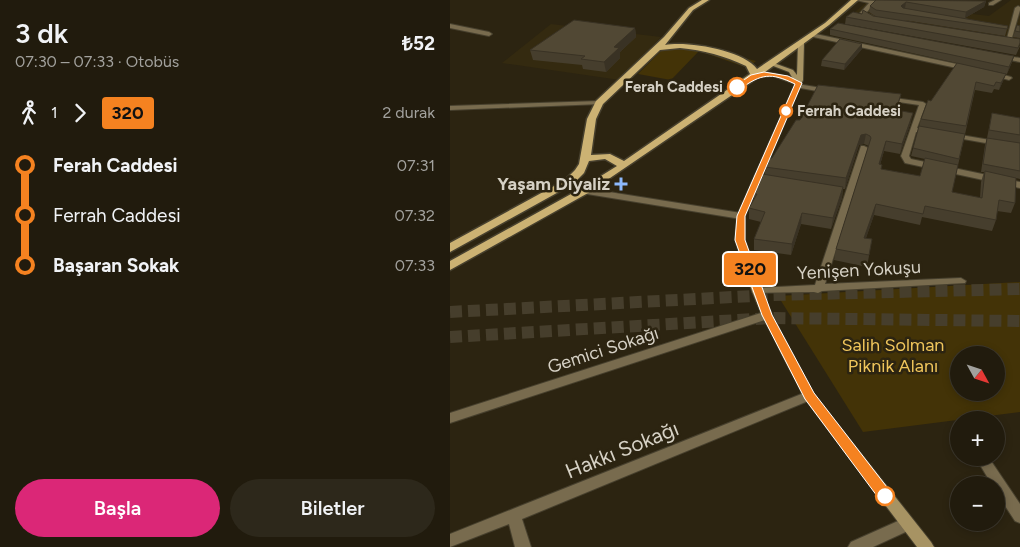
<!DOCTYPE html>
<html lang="tr">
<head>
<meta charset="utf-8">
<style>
  :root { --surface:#211b0d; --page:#2d281b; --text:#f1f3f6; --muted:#a2a19d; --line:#3e392e; --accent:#db2777 }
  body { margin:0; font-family:Figtree,sans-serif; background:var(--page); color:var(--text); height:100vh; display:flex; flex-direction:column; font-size:19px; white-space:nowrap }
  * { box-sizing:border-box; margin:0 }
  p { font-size:16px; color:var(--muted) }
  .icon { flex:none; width:28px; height:28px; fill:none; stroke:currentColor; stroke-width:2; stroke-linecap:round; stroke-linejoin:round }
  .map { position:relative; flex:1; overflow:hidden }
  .side { display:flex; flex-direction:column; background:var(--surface); width:450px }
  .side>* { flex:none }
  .badge { padding:0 10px; border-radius:4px; font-size:18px; line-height:32px }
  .needle { width:32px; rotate:130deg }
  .buttons { position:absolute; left:500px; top:346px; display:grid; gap:10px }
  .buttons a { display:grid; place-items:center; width:55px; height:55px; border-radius:50%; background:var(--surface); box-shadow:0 2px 8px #0003,0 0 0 1px var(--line); font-size:25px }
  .map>.badge { position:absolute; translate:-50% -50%; box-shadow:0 0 0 2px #fff }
  .legs { display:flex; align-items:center; gap:8px; height:55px; padding:0 15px; font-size:16px }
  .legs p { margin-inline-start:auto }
  .overview { display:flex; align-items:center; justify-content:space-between; height:85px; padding:0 15px }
  h1 { font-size:28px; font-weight:600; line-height:38px }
  .button { display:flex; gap:10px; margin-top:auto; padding:10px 15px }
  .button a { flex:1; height:58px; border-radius:30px; background:var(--accent); color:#fff; font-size:20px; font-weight:600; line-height:58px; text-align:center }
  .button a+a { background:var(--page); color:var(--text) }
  ul { padding:0 15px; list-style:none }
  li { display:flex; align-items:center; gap:18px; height:50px; font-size:19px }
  li i { display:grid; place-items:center; width:8px; height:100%; margin:0 6px; background:currentColor }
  li i::after { content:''; width:12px; height:12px; margin:-6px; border:4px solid; border-radius:50%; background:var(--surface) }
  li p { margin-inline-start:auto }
  li:first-child i { background:linear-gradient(#0000 50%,currentColor 0) }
  li:last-child i { background:linear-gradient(currentColor 50%,#0000 0) }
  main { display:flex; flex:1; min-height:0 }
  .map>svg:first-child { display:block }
  .built { fill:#342a10 }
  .green { fill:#433307; fill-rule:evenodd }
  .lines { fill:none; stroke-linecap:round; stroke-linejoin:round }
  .primary-tunnel { stroke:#463e2c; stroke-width:12; stroke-dasharray:12 6; stroke-linecap:butt }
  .lane-casing { stroke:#47402e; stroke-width:2 }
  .street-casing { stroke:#47402e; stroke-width:2 }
  .secondary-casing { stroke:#47402e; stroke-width:2 }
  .primary-casing { stroke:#47402e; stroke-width:3 }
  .lane { fill:#786b4e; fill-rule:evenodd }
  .street { fill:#786b4e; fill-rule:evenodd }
  .secondary { fill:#a79363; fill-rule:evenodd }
  .primary { fill:#ccb273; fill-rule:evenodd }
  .wall { fill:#463e2d }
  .shaded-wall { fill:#393224 }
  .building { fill:#514834; stroke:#393224 }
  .line-1 { fill:#f58220; stroke:#fff }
  .stop-1-dot { fill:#fff; stroke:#f58220; stroke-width:2.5 }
  .poi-dot { fill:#8db9fc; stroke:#2c2411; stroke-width:2 }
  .labels { text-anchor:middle; stroke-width:5; stroke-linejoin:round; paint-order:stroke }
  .far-stop-label { font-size:15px; font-weight:bold; fill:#d6d1c5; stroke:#2c2411; text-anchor:end }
  .poi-label { font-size:18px; font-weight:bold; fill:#d6d1c5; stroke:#2c2411; text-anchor:end }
  .street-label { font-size:18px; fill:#d6d1c5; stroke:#2c2411 }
  .park-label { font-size:18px; fill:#efc55b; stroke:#2c2411 }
  .near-street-label { font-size:21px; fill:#d6d1c5; stroke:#2c2411 }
</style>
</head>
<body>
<main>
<section class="side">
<div class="overview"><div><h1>3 dk</h1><p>07:30 – 07:33 · Otobüs</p></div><b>₺52</b></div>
<div class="legs"><svg class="icon" aria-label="walk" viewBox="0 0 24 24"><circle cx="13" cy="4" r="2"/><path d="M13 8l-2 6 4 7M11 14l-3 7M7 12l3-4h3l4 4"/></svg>1<svg class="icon" aria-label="forward" viewBox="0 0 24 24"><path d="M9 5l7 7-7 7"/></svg><b class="badge" style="background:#f58220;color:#111">320</b><p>2 durak</p></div>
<ul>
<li><i style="color:#f58220"></i><b>Ferah Caddesi</b><p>07:31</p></li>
<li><i style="color:#f58220"></i><span>Ferrah Caddesi</span><p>07:32</p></li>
<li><i style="color:#f58220"></i><b>Başaran Sokak</b><p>07:33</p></li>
</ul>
<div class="button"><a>Başla</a><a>Biletler</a></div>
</section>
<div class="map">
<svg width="570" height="547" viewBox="0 0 570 547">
  <rect width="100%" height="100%" fill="#2c2411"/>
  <!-- built -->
  <path class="built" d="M561,0h9v46l-170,-30 18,-15 121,15z
    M101,24l110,13 -41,43 -118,-17z"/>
  <!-- green -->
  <path class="green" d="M236,44l70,17 -8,7 -49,-17 -28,29 -33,-6 29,-29z
    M570,282v130l-157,20 -85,-136zM509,355h37v37h-37z"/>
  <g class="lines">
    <!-- primary-tunnel -->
    <path class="primary-tunnel" d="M0,312l321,-17 249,-6
      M0,337l322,-19 248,3"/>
    <defs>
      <path id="lane" d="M406,0l19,1v2l-9,10 7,3v2h-4l-9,-5 9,-10z
        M545,0h6l-8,5h-4v-2z
        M568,6l2,1v3l-9,31 -5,1 9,-34z
        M361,33l155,33 3,2 -3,2 -157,-34 -1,-1z
        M543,72l18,5 1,1 -3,2 -18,-5 -1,-1z"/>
      <path id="street" d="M0,24l39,8 3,2 -3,2 -39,-8z
        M551,55l19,3v4l-21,-4v-2z
        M347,84l31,5 3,2 -3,2 -33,-6 -1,-1z
        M437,97l36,5 3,2 -9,24 18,4 -4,2 -15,-2 -7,24 2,3 109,23v6l-115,-25 -4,-7 18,-51 -34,-5 -1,-1z
        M149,101l3,2 -1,1 -151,6v-4z
        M499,133l71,12v4l-68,-12h-3z
        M411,146h3l4,2 -43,136 136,-6 5,3 -1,2 -143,8 -4,2 -4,-1 -61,1 -1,-2 5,-3 58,-3z
        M134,188l157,25 4,3 -4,3 -160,-26v-4z
        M317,311l4,1 1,3 -1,3 -321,105v-10z
        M359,391l4,2 2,3 -2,3 -291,120 9,28h-16l-6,-23 -59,23v-13z
        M526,458h13l31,46v19l-5,-2 -19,-29v-7h-4z
        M457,517l5,2 2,5 -2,5 -39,18h-25l3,-5z"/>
      <path id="secondary" d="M351,41l3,2 -1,37 -58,136v24l17,51 10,24 41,78 118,149 3,5h-17l-112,-148 -43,-84 -10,-24 -17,-51 2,-24 58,-132 -22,-8 -19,2 -3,-2c13,-7 28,-2 42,3l-4,-7 -21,-8 3,-2 22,8 4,5 1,-32z"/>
      <path id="primary" d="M252,0h7l-16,10 -28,35c23,-4 78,5 92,24l68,-46 26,-23h7l-29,25 -72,53 -169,115 -138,77v-9l130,-72 37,-23 -12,-7 -16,2 -5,12 -11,11 -123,68v-9l115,-63 10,-10 4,-6 8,-45 9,-18 68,-64 25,-29zM230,48c23,2 45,8 66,18l4,8 -126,87 -14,-7 -19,1 5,-36 7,-15 57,-54z"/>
    </defs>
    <!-- lane casing -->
    <use href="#lane" class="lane-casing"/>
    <!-- street casing -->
    <use href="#street" class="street-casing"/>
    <!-- secondary casing -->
    <use href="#secondary" class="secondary-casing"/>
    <!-- primary casing -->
    <use href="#primary" class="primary-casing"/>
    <!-- lane -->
    <use href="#lane" class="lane"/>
    <!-- street -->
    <use href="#street" class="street"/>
    <!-- secondary -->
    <use href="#secondary" class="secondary"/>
    <!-- primary -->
    <use href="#primary" class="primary"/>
  </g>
  <!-- wall -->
  <path class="wall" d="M426,0l110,1 -2,6 -19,11 42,11 -2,7 -101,-16 116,26 -4,9 -171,-31 1,-7 29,-1 -6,-4 1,-6z
    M567,25l3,1v12l-7,-1z
    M185,28l1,9 -16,15v6l-14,14 -23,-3 -1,-4 -49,-5 -3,-10z
    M380,29l184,27 -2,6 -5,12 -177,-39z
    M412,49l-18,21 -23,-4 1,-6z
    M507,63l49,11 -3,7 -4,9 -5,-1 -2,4 -17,-3 -23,102 28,6 1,-16 3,-10h-3l4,-27 2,-7 7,1 -7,-1 5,-25 28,5v61l-4,-1 -1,25 -4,10 -14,-2 -1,9 -4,11 -70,-14 -2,8 -46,-10 -8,23 6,1 -5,28 -33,-7 2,-11 33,-103 -5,-2 -5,1 -14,44h-2l-1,9 -11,31 -30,-5 -10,31 -37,-5v-11l7,-17 -12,-3v-11l5,-9v-5l11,-19v-8l35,-47 101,-26 -4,17 14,11 -11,32 -16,-3 -4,14 1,4 39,7 5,-17 -14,-3 10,-37 10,-18z"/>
  <!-- shaded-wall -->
  <path class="shaded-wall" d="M536,1l-2,6 -19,11 1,-6z
    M456,2l-1,6 -5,4 1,-6z
    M185,28l1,9 -16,15v6l-14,14 -2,-10 10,-15z
    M412,44v5l-18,21 1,-6z
    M564,56l-2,6 -5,12 2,-7z
    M556,74l-3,7 -4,9 2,-7z
    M463,113l-2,9 -11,32 2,-10z
    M416,134l-2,10 -5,1 -14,44 1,-11 15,-43z
    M436,141l-2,10 -7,24 2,-11z
    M393,187l-1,11 -11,31 2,-11z
    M426,204l-2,11 -12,34 2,-11z
    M352,213l-1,11 -10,31 1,-11z"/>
  <!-- building -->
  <path class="building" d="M426,0l110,1 -20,11 -60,-10 -5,4 2,2 105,18 -1,3 -131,-19 -6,-4z
    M413,10l10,6 147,23v4l-2,5 -172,-31 7,-5 9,2z
    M124,20l61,8 -21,19 5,1 -15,14 -23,-3 4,-3 -55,-6z
    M388,23l176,33 -5,11 -179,-38z
    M567,25l3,1v6l-5,-1z
    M390,39l22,5 -17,20 -23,-4z
    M507,63l49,11 -5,9 -5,-1 -2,4 -18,-4 -10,44 -45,-7 7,-19 3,1z
    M368,85l83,9 -5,16 17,3 -11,31 -16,-3 -7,23 3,1 -1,4 39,7 5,-18 33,7 -6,27 30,6 3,-27 31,7 -1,25 -16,-3 -3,20 -71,-14 -2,8 -47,-10 -12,34 8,1 -3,16 -33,-6 35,-111 -1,-2 -4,-2 -5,1 -15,43 -81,-11 4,-9h3l24,-38h4z
    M542,113l28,5v17l-31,-5z
    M469,126l46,8 -6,25 -46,-11z
    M537,138l33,5v28l-37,-7z
    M312,174l81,13 -10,31 -31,-5 -10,31 -38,-5 11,-27 -16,-4 8,-14h-3z"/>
  <!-- line-1 -->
  <path class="line-1" d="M314,72l24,4 14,7 -57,133v24l27,75 42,78 76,98 2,5 -2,4 -5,2 -5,-2 -75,-101 -43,-84 -27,-75 2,-24 58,-132c-24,-12 -34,-10 -55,5l-6,-2 17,-12z"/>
  <!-- markers -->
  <g class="stop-1-dot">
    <circle cx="287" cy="87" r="9"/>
    <circle cx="336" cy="111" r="6"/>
    <circle cx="435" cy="496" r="9"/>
  </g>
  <path class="poi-dot" d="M168.5 176.5h5v5h5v5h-5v5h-5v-5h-5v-5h5z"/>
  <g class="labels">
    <!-- far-stop labels -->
    <g class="far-stop-label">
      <text x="273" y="92">Ferah Caddesi</text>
      <text x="347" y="116" text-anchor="start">Ferrah Caddesi</text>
    </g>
    <!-- poi labels -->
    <g class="poi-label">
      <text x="160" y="190">Yaşam Diyaliz</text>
    </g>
    <!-- street labels -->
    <g class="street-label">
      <text transform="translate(409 270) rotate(-3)" y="6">Yenişen Yokuşu</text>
      <text transform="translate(153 350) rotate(-18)" y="6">Gemici Sokağı</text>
    </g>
    <!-- park labels -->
    <g class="park-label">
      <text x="443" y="351">Salih Solman<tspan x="443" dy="21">Piknik Alanı</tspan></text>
    </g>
    <!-- near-street labels -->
    <g class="near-street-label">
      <text transform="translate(172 450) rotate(-22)" y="7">Hakkı Sokağı</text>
    </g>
  </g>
</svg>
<div class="buttons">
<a><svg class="needle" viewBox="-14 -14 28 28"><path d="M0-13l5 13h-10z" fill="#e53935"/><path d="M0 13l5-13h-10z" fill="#a2a19d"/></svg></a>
<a>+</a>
<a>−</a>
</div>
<b class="badge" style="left:300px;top:269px;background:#f58220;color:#111">320</b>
</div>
</main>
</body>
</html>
